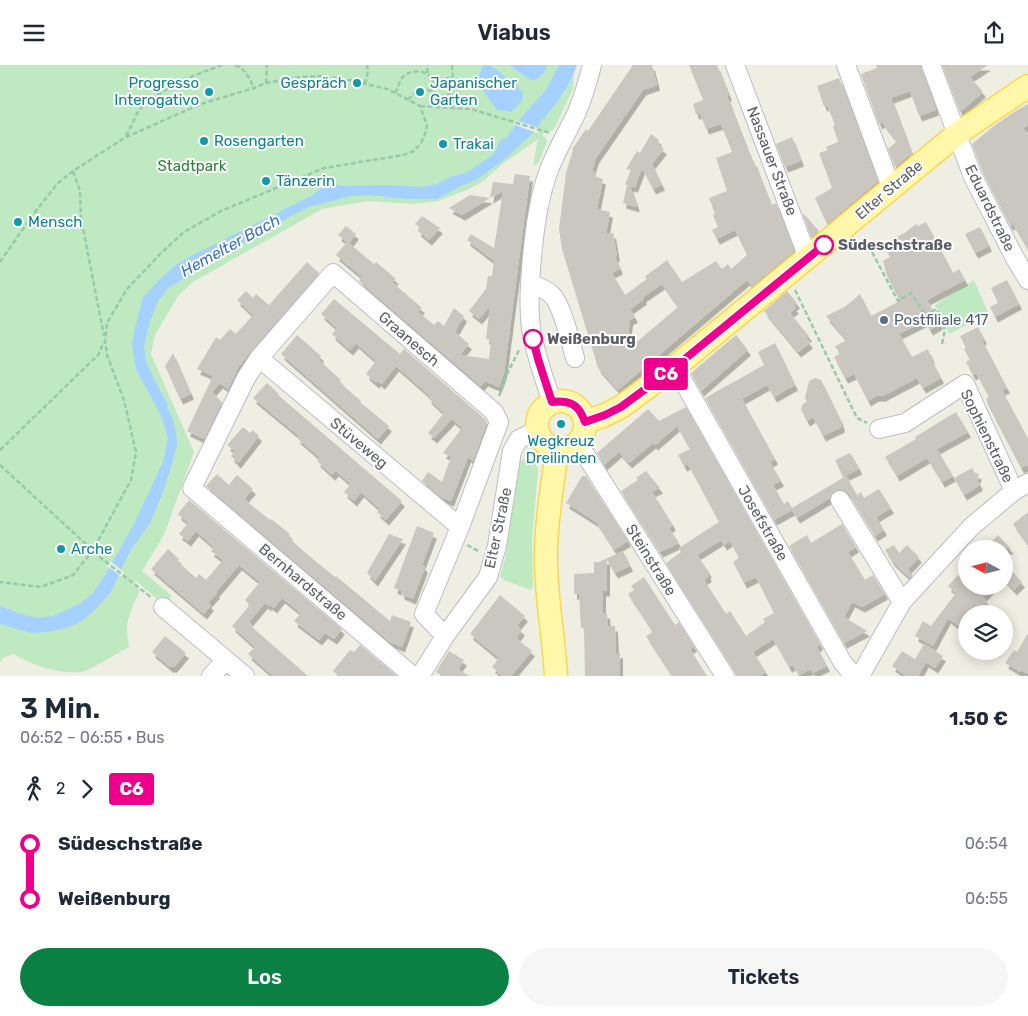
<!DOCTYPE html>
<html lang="de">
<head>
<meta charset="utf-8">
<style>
  :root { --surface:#fff; --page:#f6f6f7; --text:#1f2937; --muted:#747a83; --accent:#0b8043 }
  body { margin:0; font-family:Rubik,sans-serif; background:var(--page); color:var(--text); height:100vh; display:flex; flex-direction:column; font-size:19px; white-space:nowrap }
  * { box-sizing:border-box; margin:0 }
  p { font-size:16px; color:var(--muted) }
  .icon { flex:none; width:28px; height:28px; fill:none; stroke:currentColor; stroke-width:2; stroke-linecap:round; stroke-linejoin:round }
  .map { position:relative; height:611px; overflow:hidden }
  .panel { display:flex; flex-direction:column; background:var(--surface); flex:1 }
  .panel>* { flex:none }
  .badge { padding:0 10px; border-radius:4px; font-size:18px; line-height:32px }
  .needle { width:32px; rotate:277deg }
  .controls { position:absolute; left:958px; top:475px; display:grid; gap:10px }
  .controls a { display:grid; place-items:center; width:55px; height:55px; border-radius:50%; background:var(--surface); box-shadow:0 2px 12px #0003; font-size:25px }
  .map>.badge { position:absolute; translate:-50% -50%; box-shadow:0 0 0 2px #fff }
  .legs { display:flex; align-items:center; gap:8px; height:55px; padding:0 20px; font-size:16px }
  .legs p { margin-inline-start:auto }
  .overview { display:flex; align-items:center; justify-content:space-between; height:85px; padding:0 20px }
  h1 { font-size:28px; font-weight:600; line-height:38px }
  .cta { display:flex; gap:10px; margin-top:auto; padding:10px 20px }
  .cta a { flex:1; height:58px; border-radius:30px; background:var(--accent); color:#fff; font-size:20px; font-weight:600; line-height:58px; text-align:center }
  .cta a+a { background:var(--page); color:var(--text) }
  ul { padding:0 20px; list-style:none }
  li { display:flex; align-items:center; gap:18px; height:55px; font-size:19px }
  li i { display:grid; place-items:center; width:8px; height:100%; margin:0 6px; background:currentColor }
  li i::after { content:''; width:12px; height:12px; margin:-6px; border:4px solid; border-radius:50%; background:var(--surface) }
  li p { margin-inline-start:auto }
  li:first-child i { background:linear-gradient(#0000 50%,currentColor 0) }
  li:last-child i { background:linear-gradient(currentColor 50%,#0000 0) }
  header { display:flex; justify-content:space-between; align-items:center; height:65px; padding:0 20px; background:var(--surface); font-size:22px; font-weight:600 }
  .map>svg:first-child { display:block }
  .green { fill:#bee9c1 }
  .water { fill:#a4d1ff }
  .pier { fill:#efeee3 }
  .building { fill:#cac7c0; fill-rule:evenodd; filter:url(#shadow) }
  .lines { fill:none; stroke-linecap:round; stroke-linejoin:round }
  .minor-casing { stroke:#bbbdc3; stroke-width:20 }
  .major-casing { stroke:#fbd751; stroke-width:25 }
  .path { stroke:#96caa9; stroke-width:2.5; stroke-dasharray:5 2.5; stroke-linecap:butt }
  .minor { stroke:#fff; stroke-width:18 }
  .major { stroke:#fff7a9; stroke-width:22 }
  .line-1-casing { stroke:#fff; stroke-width:11 }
  .line-1 { stroke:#ec008c; stroke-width:8 }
  .culture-dot { fill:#0f9aa8; stroke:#fff; stroke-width:2 }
  .stop-1-dot { fill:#fff; stroke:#ec008c; stroke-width:2.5 }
  .service-dot { fill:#5c6f8a; stroke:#fff; stroke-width:2 }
  .labels { text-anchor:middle; stroke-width:4; stroke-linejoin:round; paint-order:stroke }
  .culture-label { font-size:15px; fill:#0d838f; stroke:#fff; text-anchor:start }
  .street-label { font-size:15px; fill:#5b5f65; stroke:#fff }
  .park-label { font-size:15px; fill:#2e8238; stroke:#fff }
  .stop-label { font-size:15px; font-weight:bold; fill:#5b5f65; stroke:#fff; text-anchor:start }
  .service-label { font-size:15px; fill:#4e5e75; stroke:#fff; text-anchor:start }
  .water-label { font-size:16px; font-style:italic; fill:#3b74c2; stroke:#fff }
</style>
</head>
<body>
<header><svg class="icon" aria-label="menu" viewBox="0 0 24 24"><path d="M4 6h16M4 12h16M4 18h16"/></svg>Viabus<svg class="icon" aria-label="share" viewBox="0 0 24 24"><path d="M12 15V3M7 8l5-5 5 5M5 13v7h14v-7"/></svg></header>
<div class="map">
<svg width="1028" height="611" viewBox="0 0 1028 611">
  <defs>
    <filter id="shadow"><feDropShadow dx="3" dy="5.5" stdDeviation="0" flood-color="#0004"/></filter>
  </defs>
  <rect width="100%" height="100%" fill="#efeee3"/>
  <!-- green -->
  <path class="green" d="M0,0h509l21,15h6l8,-7 3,-8h12l-14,26 -6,6h23l12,-22 -1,14 -18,38 -3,4h-6l-4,4 4,3 1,4 -9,22 -5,1 5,-26 -34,24 -22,19 -13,7 -31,12 -25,3 -45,-3 -46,8 -129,73 -15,14 -23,39 -4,19 43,98 -30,83 -22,36 30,25 -8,9 -28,-24 -3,4 7,5c-5,13 -14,27 -13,41 0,6 2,10 2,16l-41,23c-15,6 -44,-1 -59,-8 -5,-2 -10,-5 -15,-8l-10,3 -4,5z
    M974,215l14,33 -39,21 -14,-29z
    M526,392c8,1 9,6 12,12l-6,72 1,44 -2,5 -27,-10 -4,-4 5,-16 15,-98z"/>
  <!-- water -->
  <path class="water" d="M487,0h3l27,21 6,7 -1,8 -11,11 -14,-2 -18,-25 -1,-8 5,-11z
    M509,0h38l-3,8 -8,7h-6z
    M559,0h18c-7,23 -22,40 -37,58l-2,5 -33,31 -29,21 -15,6 -24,13h-31l-36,-4 -19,1 -42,11 -20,10 -33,22 -7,1 -81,48 -10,13 -9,23 -5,23 2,15 11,23 11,20 -1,2 5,10 4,16 1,13 -6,21 -8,25 -13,31 -20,28 -19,41 -16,18 -15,12 -11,5 -20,5 -17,1 -32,-9v-18l21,8 17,4 15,-2 27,-12 13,-11 11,-16 30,-53 29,-62 5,-24 -6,-20 -26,-49 -4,-23 2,-13 9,-36 18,-19 16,-14 16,-9 120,-60 10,-8 10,-3 10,2 42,-1 38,2 14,-3 13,-7 16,-4 28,-19 6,-13 6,-3 14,-19 25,-28z"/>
  <!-- pier -->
  <path class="pier" d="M516,55l3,1 22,8 -4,4 -24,-9z
    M110,496l14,11 -2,5 -15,-11z"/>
  <!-- building -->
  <path class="building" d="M633,0h19l5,20 -14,5 -47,68 -4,13 3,1 -1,4 9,3 -6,30 13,3 -4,22 7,-1 4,23 -2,1 5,12 -8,4 13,22 22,-16 -2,-2 2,-2 20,-15 15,22 34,-21 6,8 6,-5 3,5 16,-14 -12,-25 -18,9 -5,-9 6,-3 -5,-12 2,-1 -6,-16 18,-7 -11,-33 16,-6 -11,-28 -15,5 -6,-16 -4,1 -3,-10 10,-4 -14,-35h28l12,30 -2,1 4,11 21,54h2l2,6 15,38 5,-2 18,48 -42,35 -5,-6 -129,110 -20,-22 -36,-119 -3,-20 7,-56 7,-23 -1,-1 14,-20 2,2zM662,219l16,23 -52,44 4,-31 5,-3 -5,-8 14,-10 -1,-2z
    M876,0h45l15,45 -17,6 -9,-25 -19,7 21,56 -2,2 -1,-1 -14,12 -7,-18 9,-8 -15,-19 -3,2 -18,-50 16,-6z
    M942,0h46l-18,12 13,15 -23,20z
    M839,13l39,103 -51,43 -12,-26 17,-10 -13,-35 9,-3 -2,-3 12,-5 -5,-16 2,-1 -8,-20 -3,1 -7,-20z
    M1028,39v21l-5,3 5,7v115l-15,-26 -3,1 -27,-52 -11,-29 22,-18 20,-14z
    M651,69l8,6 -2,4 7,5 -12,15 10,21 -9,4 -11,-21 -7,19 -5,-1 7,21 -14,-4 4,-18h-2l6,-15 -5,-1 11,-18 3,2z
    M792,72l9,24 -16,6 -9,-23z
    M515,109l15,2 -26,197 -5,14 -14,-6 -4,5 -122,-105 3,-4 -26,-22 11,-13 -9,-7 8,-9 10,8 -7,9 25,21 2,-2 20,17 -4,3 30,26 -4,4 16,13 4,-4 6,5 10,-18 10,8 -9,16 14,12 -9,11 29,4 2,-20h-5l4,-33 -11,13 -10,-8 17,-22 2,-13h4l2,-15 -27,-21 4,-6 23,14 9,-57 -13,7 3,-16 20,2z
    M470,130l20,3 -28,17 -13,-7z
    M804,149l15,17 -8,6 -8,-22z
    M422,151l18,12 -11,12 -11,-9 1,-4 -4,-3z
    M926,157l27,51 6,-4 6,11 -38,20 13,24 -10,6 -5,-9 -26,13 13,23 16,-8 4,10h-1l10,19 -18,10 -6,-10 -34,18h-7l-8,5 -14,-27 -9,4 -11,-21 6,-3 -5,-8 12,-6 -21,-24 20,-10 14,-12 11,22 29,-15 -13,-25 -4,-15 7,-4 -4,-7 10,-9 -1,-3 11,-6 10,-8 2,2z
    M980,162l9,19 -14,7 -10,-19z
    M307,197l12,11 -68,78 -12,15 -11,23 -8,-6 -8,9 10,10 -18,37 -17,-8 26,-55 -16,-7 19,-32 4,3 10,-11 6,5 17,-19 -16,-15 9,-9 7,7 3,-4 13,11z
    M1007,215l12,24 -24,13 -5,-10 8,-4 -7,-15z
    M787,226l10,12 -4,3 3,2 -6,5 19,23 -3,2 4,5 -12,9 -34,-41z
    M334,234l66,55 4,-5 81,70 2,3 -14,39 -5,-4 -17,44 -9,-3 -20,-17 6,-9 14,10 9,-25 -8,-4 19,-25 -10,-9 -18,19 -6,-5 16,-20 -16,-15 2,-2 -34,-30 -14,18 -4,-3 -2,2 -10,-9 10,-13 -20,-18 -6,7 -18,-16 5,-6 -16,-14z
    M978,262l6,12 -2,1 25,48 -5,2 26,49v26l-7,3 -33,-63 -2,-6 3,-2 -13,-24 -3,2 -7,-13 4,-2 -6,-11 2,-1 -6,-12z
    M297,270l24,21 -2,4 22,20 -2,2 22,19 -1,1 29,24 -11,13 -97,-85z
    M736,270l12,15 -47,41 -10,-18z
    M775,278l20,42 -21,12 -7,-12 -25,14 33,60 -5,3 11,19 -8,4 11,19 4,-3 4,7 54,-32 11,19 4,-3 3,6 15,-9 12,19 -15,9 8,13 -9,6 -26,-42 -3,-3 -6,-2 -6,2 -3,4 -1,3 -33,20 -5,-8 -18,10 -69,-122 59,-33 -6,-13z
    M173,288l18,41 -11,5 -15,-33z
    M815,313l6,2 19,39 2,8 -19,9 -10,-19 -6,4 -6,-11 2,-6 4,-2 -2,-4 4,-17z
    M267,318l12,11 -1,1 124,106 -16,19 -9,-8 3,-3 -19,-17 -7,9 -10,-9 7,-8 -15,-13 -4,4 -15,-14 3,-3 -23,-20 2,-2 -46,-38z
    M686,342l134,237 -3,3 10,19 -14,7 -2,-4 -12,6 -6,-10 -4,2 -16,-28 -20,13 13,20 -7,4h-23l-2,-6 -68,-107 15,-11 -2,-4 40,-26 -31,-58 -4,2 -6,-11 12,-6 -13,-23 -22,19 -2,-2 -24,20 -10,-11 -15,13 -7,-12 51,-44 11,12zM721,475l3,5 6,-4 9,17 -6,4 11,21 12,-6 18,36 -11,6 2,3 -19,14 -16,-25 -4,3 -22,-34 5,-4 -2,-3 2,-1 -12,-17z
    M956,347l12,20 -31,17 16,27 -11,6 -15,-24 -30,18 -12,-19 31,-18 -1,-2z
    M243,362l7,6 3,-3 6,6 -21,27 -7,-7 4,-5 -8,-6z
    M850,388l7,11 2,5 -16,8 -8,-17z
    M972,403l3,5 4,1 -2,5 3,6 -16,10 -10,-17z
    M646,406l14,17 -8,4 21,33 -4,3 10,15 -19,9 -39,-61 17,-11 -2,-2z
    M217,409l12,11 8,-10 16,14 -9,10 26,21 1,-1 19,15 -2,3 20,18 27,22 1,-1 54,45 2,-6 19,7 -9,25 -12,-5 -184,-156z
    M582,411h4l42,65 -14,9 -18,-28 -30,-19z
    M189,435l153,129 -8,10 -9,-6 -6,7 -25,-19 7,-8 -19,-15 -8,10 -5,-4 -1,2 -3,-3 -16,19 4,4 -1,1 56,49h-35l-25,-22 7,-7 -23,-21 18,-21 -5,-5 15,-18 -21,-17 -23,27 1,1 -9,10 3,2 -7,9 -53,-45 17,-20 11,10 -2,2 19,17 3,-4 7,6 17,-20 -12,-9 3,-4 -18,-16 -8,10 -9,-7 9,-11 -10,-9z
    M1028,447v33l-15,-21z
    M842,459l14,23 -8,5 17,28 8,-5 12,19 -23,13 -10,-5 -8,15 23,14 -23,12 -55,-97 18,-11 4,8z
    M417,461l17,7 -12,32 3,2 -12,32 -12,-5 1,-3 -8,-3z
    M389,469l14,5 -28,42 -8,-8z
    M998,470l13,14h-27z
    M894,480l5,8 8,-8 12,12 -11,12 4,6 -2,3 -18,-17 -7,-11z
    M623,486l7,15 -15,7 -8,-13v31h-4v22h4l1,13h7l1,28 4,-2v24h-35l-1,-48h-3l-2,-34h-5v-20l20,-1v-11h5z
    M1004,498l18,19 -8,8 -10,-11z
    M966,502v19h27l-10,11 4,4 -11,13h-10v18l-18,-14 -15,28 -18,-10 8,-15 8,5 25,-33 -8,-7z
    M644,512l31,48 4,-3 15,24 -4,3 17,27h-35l-26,-40 7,-4 -25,-38 6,-4 -3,-4z
    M500,530l25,21 -8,10 5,4 -6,8 16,13 -21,25h-9l-10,-9 7,-9 -29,-24z
    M1028,568v41l-7,-4 -1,2 -15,-9 9,-13 3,2z
    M165,571l21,17 -12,14h-4l-18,-15z
    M924,579l19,12 -8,12 -9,-6 -8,14h-12l-14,-10 10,-15 13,8z
    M360,580l37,31h-58l-6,-5 17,-21 4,2z
    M449,586l15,9 -6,9 11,7h-26l-7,-4z"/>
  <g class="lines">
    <defs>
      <path id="minor" d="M735,0l73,193
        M846,0l45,122
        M931,0l42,112 43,83 12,20
        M530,219c7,2 15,5 21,10 11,10 20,49 24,64
        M259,293l201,169
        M675,302l168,296 11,13
        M552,337c-8,-24 -17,-48 -21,-73 -3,-25 -1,-48 1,-72 3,-31 7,-61 18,-90 8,-19 18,-36 27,-55 6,-15 11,-31 15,-47
        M879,364l26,-6 60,-39 49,107
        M578,378l147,233
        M840,435l62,102
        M163,542l82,69
        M211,611l15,-16
        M413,611l-221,-188 54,-110 13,-20 74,-85 161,139 5,10 -39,105 -36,87 21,22
        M420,611l25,-40 43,-59 9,-31 15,-95 7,-12 18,-8
        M860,611l42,-74 69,-75 43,-36 14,-8"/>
      <path id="major" d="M537 360a24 24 0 1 1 48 0a24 24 0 1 1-48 0Z
        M585,357l20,-7 16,-8 54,-40 282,-233 71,-48
        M556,611c-2,-41 -11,-82 -10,-123 0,-34 7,-69 11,-103"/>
    </defs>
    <!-- minor casing -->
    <use href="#minor" class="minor-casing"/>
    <!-- major casing -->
    <use href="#major" class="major-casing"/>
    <!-- path -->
    <path class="path" d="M235,0c11,4 14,13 19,23
      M452,0l1,13
      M427,8l1,-8
      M266,18l1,-18
      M365,19l3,-13 -1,-6
      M395,28c3,-5 4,-11 7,-15 8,-10 29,-9 31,5 0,3 -1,5 -1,8
      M408,35c6,-8 13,-12 24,-9 3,1 5,4 7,6 10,-2 21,-8 14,-19l-22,1
      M420,41l51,3 79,24
      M439,42v-10
      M126,71l13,-26 7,-7 31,-21 45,-17
      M73,106l7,20 1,27 23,118
      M872,187l26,49 13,-8 15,23 10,-7 9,21 -3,14
      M0,197l32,-46 25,-32 16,-13 53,-34 75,-33 53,-16 12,-5 34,-6 24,-1 29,5 34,8 8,4 25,13 7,19 -2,9 -4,9 -7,8 -11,4 -79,13 -103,43 -37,21 -23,21 -34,36 -20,34 -2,17 2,15 17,45 12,52 -5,28 -38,70 -20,25 -32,12 -41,-5
      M795,225l62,128 10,5
      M499,331l8,-22 13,-26
      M0,385l98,-95 6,-13
      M0,400l101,93 51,40
      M467,480l13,7"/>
    <!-- minor -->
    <use href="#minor" class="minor"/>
    <!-- major -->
    <use href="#major" class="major"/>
  </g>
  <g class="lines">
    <defs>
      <path id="line-1" d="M533,274l5,20 14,43c19,-2 27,3 33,20l20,-7 16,-8 23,-17 31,-23 149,-122"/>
    </defs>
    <!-- line-1 casing -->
    <use href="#line-1" class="line-1-casing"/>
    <!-- line-1 -->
    <use href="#line-1" class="line-1"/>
  </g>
  <!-- markers -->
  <g class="culture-dot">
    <circle cx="357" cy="18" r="5"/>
    <circle cx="209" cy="27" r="5"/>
    <circle cx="420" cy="27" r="5"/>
    <circle cx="204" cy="76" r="5"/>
    <circle cx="443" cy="79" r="5"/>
    <circle cx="266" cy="116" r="5"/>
    <circle cx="18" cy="157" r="5"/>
    <circle cx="561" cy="359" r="5"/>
    <circle cx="61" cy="484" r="5"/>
  </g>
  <g class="stop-1-dot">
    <circle cx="824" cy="180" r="9"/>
    <circle cx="533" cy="274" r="9"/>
  </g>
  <circle class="service-dot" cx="884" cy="255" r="5"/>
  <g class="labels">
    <!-- culture labels -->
    <g class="culture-label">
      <text x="199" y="23" text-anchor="end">Progresso<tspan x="199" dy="17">Interogativo</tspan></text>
      <text x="347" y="23" text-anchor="end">Gespräch</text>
      <text x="430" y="23">Japanischer<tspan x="430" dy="17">Garten</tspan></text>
      <text x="214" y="81">Rosengarten</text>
      <text x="453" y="84">Trakai</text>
      <text x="276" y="121">Tänzerin</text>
      <text x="28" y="162">Mensch</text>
      <text x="561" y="381" text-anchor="middle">Wegkreuz<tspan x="561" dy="17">Dreilinden</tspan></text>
      <text x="71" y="489">Arche</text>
    </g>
    <!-- street labels -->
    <g class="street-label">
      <text transform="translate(772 96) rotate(69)" y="5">Nassauer Straße</text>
      <text transform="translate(889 125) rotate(-40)" y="5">Elter Straße</text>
      <text transform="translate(990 143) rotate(64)" y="5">Eduardstraße</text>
      <text transform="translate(409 274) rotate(41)" y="5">Graanesch</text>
      <text transform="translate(987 371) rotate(64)" y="5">Sophienstraße</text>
      <text transform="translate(359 378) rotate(40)" y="5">Stüveweg</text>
      <text transform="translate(763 458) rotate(60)" y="5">Josefstraße</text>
      <text transform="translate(498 463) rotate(-78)" y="5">Elter Straße</text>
      <text transform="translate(651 495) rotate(58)" y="5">Steinstraße</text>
      <text transform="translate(303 517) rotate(40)" y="5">Bernhardstraße</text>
    </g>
    <!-- park labels -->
    <g class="park-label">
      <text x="192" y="106">Stadtpark</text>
    </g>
    <!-- stop labels -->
    <g class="stop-label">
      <text x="838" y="185">Südeschstraße</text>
      <text x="547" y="279">Weißenburg</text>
    </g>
    <!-- service labels -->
    <g class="service-label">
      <text x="894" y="260">Postfiliale 417</text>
    </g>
    <!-- water labels -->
    <g class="water-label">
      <text transform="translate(230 180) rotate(-29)" y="6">Hemelter Bach</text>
    </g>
  </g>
</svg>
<div class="controls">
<a><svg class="needle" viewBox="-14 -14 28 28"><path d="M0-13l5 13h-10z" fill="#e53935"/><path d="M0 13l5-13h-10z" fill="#747a83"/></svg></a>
<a><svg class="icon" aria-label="layers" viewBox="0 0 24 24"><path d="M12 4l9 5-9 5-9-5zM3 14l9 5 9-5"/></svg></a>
</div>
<b class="badge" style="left:666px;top:309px;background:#ec008c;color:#fff">C6</b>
</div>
<section class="panel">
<div class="overview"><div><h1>3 Min.</h1><p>06:52 – 06:55 · Bus</p></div><b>1.50 €</b></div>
<div class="legs"><svg class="icon" aria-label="walk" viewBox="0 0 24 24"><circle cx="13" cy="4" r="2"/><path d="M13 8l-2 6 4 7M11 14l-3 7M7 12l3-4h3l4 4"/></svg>2<svg class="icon" aria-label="forward" viewBox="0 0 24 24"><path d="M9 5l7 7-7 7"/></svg><b class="badge" style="background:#ec008c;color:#fff">C6</b></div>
<ul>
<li><i style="color:#ec008c"></i><b>Südeschstraße</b><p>06:54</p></li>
<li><i style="color:#ec008c"></i><b>Weißenburg</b><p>06:55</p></li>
</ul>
<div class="cta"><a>Los</a><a>Tickets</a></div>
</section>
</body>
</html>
